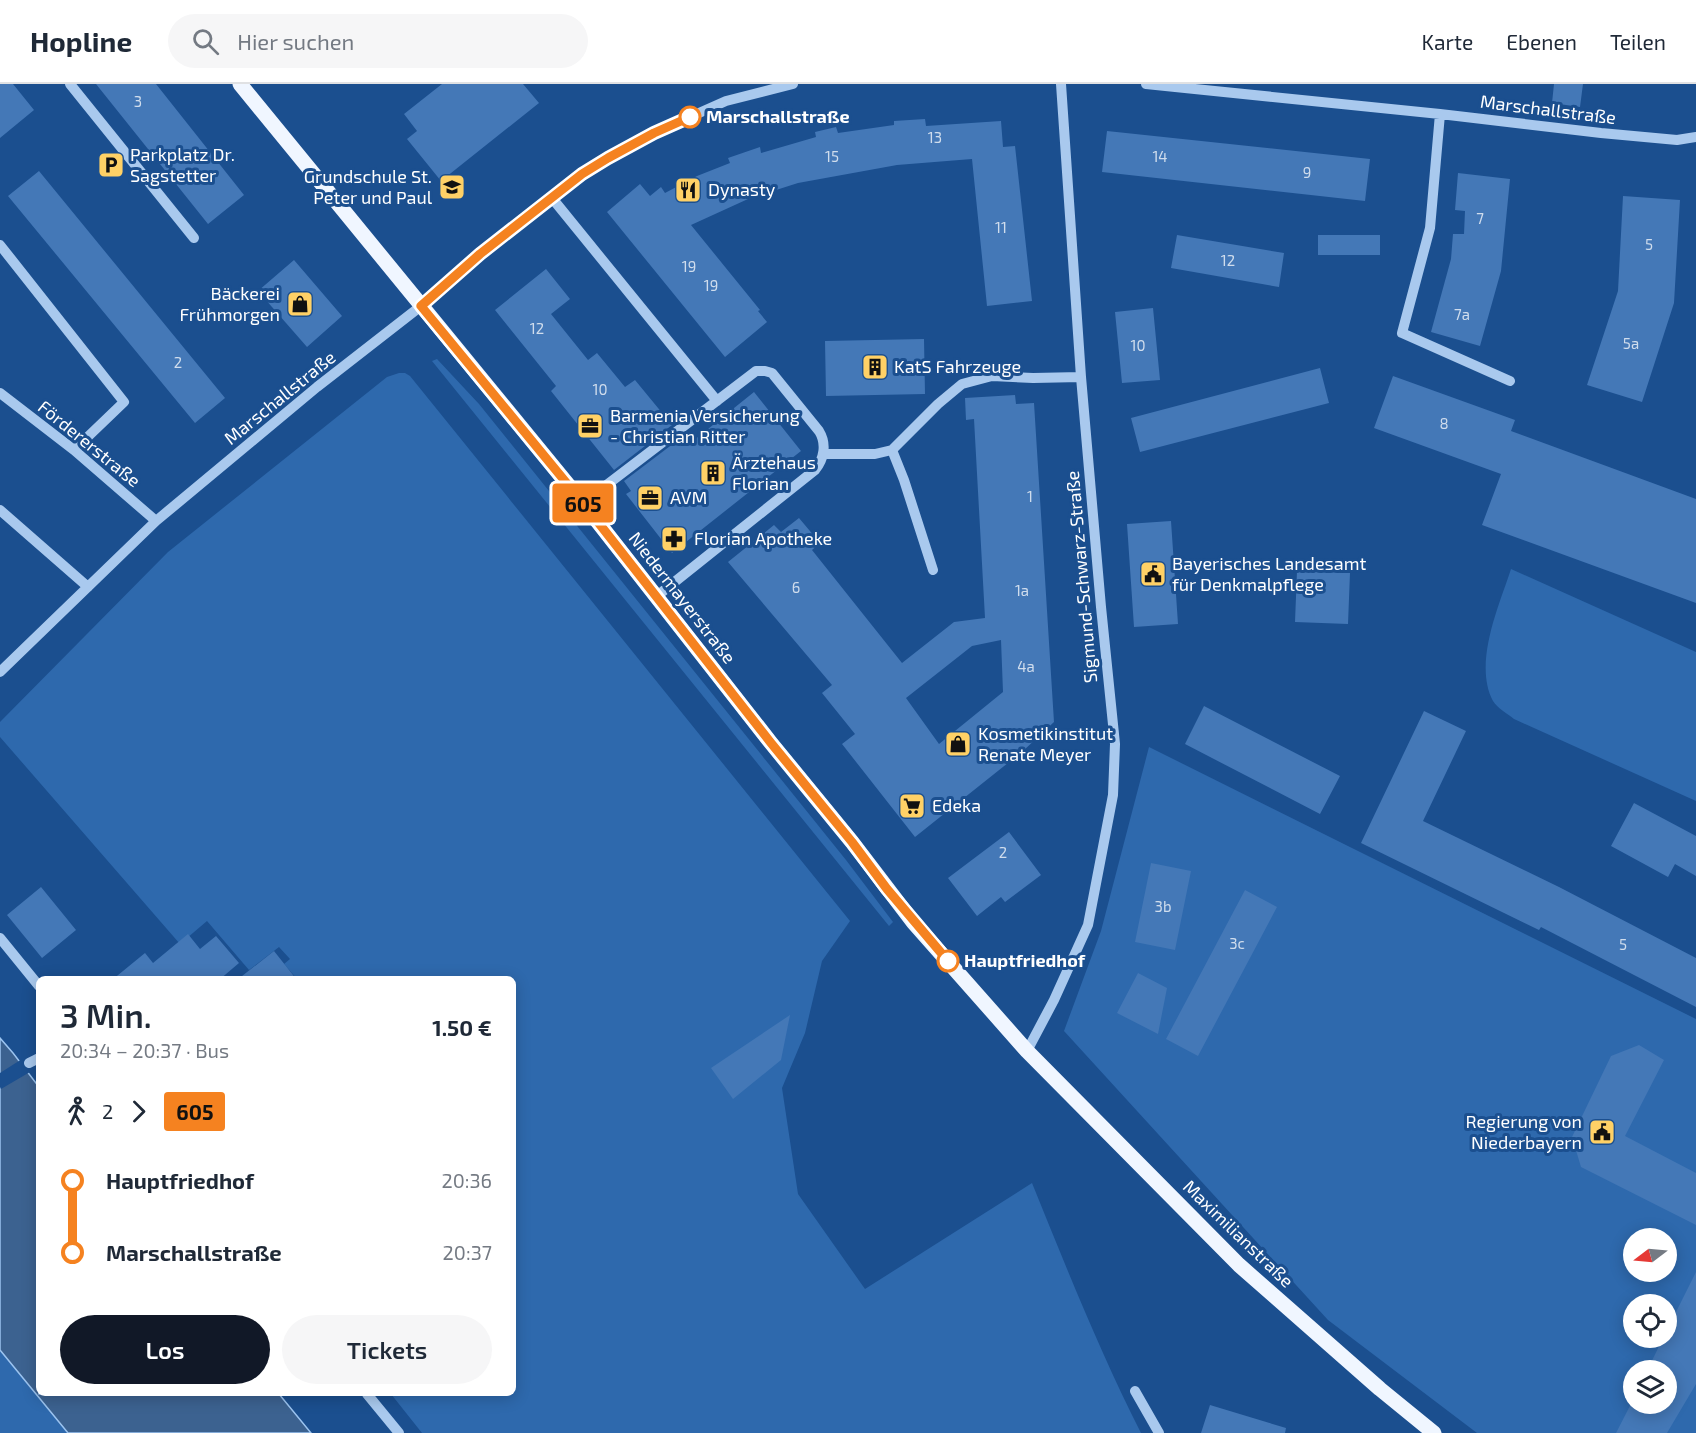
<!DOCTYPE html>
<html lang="de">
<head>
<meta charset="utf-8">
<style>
  :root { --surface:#fff; --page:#f6f6f7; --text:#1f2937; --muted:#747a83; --line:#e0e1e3; --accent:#111827 }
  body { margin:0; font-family:"Exo 2",sans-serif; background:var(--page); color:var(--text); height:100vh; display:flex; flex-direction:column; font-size:22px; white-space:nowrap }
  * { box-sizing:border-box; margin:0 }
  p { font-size:20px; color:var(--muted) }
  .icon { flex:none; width:33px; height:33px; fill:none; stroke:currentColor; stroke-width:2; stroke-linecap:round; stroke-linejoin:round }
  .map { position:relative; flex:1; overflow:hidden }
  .details { position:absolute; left:36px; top:892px; width:480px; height:420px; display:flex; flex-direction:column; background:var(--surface); border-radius:9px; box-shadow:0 3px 15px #0003 }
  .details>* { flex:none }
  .badge { padding:0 12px; border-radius:4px; font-size:21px; line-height:39px }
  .needle { width:39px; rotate:254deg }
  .controls { position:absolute; left:1623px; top:1144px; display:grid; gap:12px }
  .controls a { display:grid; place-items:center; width:54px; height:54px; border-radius:50%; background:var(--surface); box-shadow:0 3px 15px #0003; font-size:30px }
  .map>.badge { position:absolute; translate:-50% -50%; box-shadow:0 0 0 3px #fff }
  .legs { display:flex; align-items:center; gap:9px; height:66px; padding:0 24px; font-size:20px }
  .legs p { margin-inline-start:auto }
  .headline { display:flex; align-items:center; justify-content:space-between; height:102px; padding:0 24px }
  h1 { font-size:33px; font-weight:600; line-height:45px }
  .button { display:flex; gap:12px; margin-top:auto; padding:12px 24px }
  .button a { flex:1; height:69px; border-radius:36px; background:var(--accent); color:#fff; font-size:24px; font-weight:600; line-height:69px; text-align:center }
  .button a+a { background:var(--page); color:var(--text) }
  ul { padding:0 24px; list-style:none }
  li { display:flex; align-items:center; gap:21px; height:72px; font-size:22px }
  li i { display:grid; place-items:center; width:9px; height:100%; margin:0 8px; background:currentColor }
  li i::after { content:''; width:15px; height:15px; margin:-8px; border:4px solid; border-radius:50%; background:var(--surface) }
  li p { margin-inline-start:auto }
  li:first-child i { background:linear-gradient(#0000 50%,currentColor 0) }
  li:last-child i { background:linear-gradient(currentColor 50%,#0000 0) }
  header { display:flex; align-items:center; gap:36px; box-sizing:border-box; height:84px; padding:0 30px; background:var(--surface); border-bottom:2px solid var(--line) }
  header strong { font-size:28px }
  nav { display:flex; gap:33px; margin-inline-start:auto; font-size:21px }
  .search { width:420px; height:54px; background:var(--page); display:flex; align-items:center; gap:15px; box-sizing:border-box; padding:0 21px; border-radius:33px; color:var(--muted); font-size:22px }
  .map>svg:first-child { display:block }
  .green { fill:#2e69ad; fill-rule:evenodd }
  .water { fill:#3c6290; stroke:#9cc4f0; stroke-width:1.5 }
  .pier { fill:#1b4f8f }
  .building { fill:#4478b7; fill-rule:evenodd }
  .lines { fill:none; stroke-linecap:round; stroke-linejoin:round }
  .minor { stroke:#a9c9ee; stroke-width:10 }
  .major { stroke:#f0f6ff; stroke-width:15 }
  .line-1-casing { stroke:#fff; stroke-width:14 }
  .line-1 { stroke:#f58220; stroke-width:9 }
  .stop-1-dot { fill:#fff; stroke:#f58220; stroke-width:3 }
  .labels { text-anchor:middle; stroke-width:6; stroke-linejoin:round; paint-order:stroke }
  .number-label { font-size:15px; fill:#d0dded }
  .street-label { font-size:18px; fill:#fff; stroke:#1b4f8f }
  .stop-label { font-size:18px; font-weight:bold; fill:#fff; stroke:#1b4f8f; text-anchor:start }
  .poi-label { font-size:18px; fill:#fff; stroke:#1b4f8f; text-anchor:start }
</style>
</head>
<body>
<header>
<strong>Hopline</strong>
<div class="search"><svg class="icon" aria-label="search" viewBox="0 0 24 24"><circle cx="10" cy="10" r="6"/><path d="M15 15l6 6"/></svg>Hier suchen</div>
<nav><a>Karte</a><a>Ebenen</a><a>Teilen</a></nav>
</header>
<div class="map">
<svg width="1696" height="1349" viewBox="0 0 1696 1349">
  <rect width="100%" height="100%" fill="#1b4f8f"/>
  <!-- green -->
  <path class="green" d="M437,275l42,45 367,456 47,62 -4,4 -457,-565z
    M399,289h6l5,3 440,545 -28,40 -17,72 -23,55 16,106 67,95 167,-106c34,84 68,169 109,250h-719l-31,-39h122v-414l-216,-1 -13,-15 6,-5 -11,-12 -30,23 -42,-49 -27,23 -180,-207v-15l168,-170 219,-175z
    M1511,485l185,83v149l-182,-82c-6,-5 -17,-11 -21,-18 -20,-38 6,-95 18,-132z
    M1149,663l547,272v414h-219l-149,-113 -264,-289 37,-100zM1634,1155h32v33h-32zM1634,1221h32v33h-32zM1634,1287h32v33h-32z
    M0,1266l68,83h-68z"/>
  <!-- water -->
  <path class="water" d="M0,954l13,15 26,34v307h240l32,39h-243l-68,-83z"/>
  <!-- pier -->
  <path class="pier" d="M22,975l8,13 -29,17 -1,-2v-14z"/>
  <!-- building -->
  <path class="building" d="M0,0h13l21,26 -34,28z
    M96,0h60l88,111 -36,29z
    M442,0h81l16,19 -98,78 -34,-42 10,-8 -13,-17z
    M1554,0h29l-3,23 -28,-4z
    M925,35l1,7 75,-5 2,26 12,-1 17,155 -45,5 -15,-147 -75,6 -99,18 -50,16 -57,26 69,85 -2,1 9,11 -42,35 -118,-145 33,-28 10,12 11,-9 4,6 32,-17 33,-13 -2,-5 32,-11 1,6 55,-16 -1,-5 21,-5 2,6 56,-8v-4z
    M1107,47l263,28 -5,42 -263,-29z
    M39,87l186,227 -30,25 -187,-227z
    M1458,89l52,6 -9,92 -21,75 -49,-14 20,-73 2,-25h11l1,-23 -10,-1z
    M1623,112l57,4 -6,103 -32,99 -55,-17 31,-94z
    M1177,151l107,18 -5,34 -108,-19z
    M1318,151h62v20h-62z
    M294,176l48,56 -35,31 -49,-56z
    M546,185l24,30 -19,15 37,46 9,-7 28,34 10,-7 37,45 -58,45 -63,-79 5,-5 -61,-76z
    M1153,224l7,72 -38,3 -7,-71z
    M924,255l1,55 -99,2 -1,-55z
    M1320,284l9,35 -189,49 -9,-34z
    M1393,292l122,44 -4,11 185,68v104l-214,-78 19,-51 -127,-46z
    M754,308l47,59 -129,102 -46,-59 5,-3 -7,-10 58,-44 6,8z
    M1015,311l1,9 18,-1 20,319 -31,29 -108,86 -73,-93 13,-10 -33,-41 10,-8 -104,-123 46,-37 7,7 18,-14 21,25 -8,7 90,113 52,-41 31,-4 -11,-199 -8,1 -1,-22zM1001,556l2,52 -64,52 -33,-46 66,-52z
    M1171,437l7,103 -44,3 -7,-103z
    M1297,487l53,2 -2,51 -53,-2z
    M1204,622l136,70 -20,38 -135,-70z
    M1424,627l42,20 -43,90 136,66 137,71v49l-155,-80 -2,3 -178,-87z
    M1634,719l62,33v40l-21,-12 -7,13 -57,-31z
    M1009,748l32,43 -36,27 -4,-5 -24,19 -29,-38z
    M1151,779l40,8 -16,79 -40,-8z
    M41,803l35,43 -34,28 -35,-43z
    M1245,806l32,17 -79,149 -32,-17z
    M188,850l12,15 16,-13 23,27 -20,17h-107l33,-27 8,10z
    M274,867l23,29h-60z
    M1138,889l29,15 -9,46 -41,-21z
    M790,931l-9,45 -48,39 -22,-31z
    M1639,961l25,15 -39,76 71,37v52l-115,-58 -9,-30 39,-81z
    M1696,1188v112l-29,49h-51l18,-35v6h32v-33h-19l16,-33h3v-6z
    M1210,1321l76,23 -1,5h-84z"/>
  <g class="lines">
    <!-- minor -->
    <path class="minor" d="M70,0l124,154
      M1146,0l294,30 161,19 76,7 19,-3
      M1440,30l-10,114 -28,105 108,48
      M552,114l165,203
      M0,161l124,157 -50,48
      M0,309l74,57 82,71
      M892,366l12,30 29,90
      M823,370h52l17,-4 46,-46 24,-20 30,-8 41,2 48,-1
      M583,419l173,-132h9l7,2 47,58c8,13 5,28 -4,39l-158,126
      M0,426l88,77
      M0,588l156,-151 161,-134 104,-81 59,-52 102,-80 26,-16 46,-25 72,-32 67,-17
      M0,854l39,48
      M1027,967l27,-51 34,-75 25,-130 2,-51 -14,-137 -20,-230 -20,-293
      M29,979l10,-5
      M1135,1307l24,42
      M367,1310l32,39"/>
    <!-- major -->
    <path class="major" d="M240,0l343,419 188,240 81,99 61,80 114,129 212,214 141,124 54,44"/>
  </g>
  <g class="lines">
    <defs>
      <path id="line-1" d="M690,33l-36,16 -46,25 -26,16 -102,80 -59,52 162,197 188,240 81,99 35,47 61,72"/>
    </defs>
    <!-- line-1 casing -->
    <use href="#line-1" class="line-1-casing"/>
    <!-- line-1 -->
    <use href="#line-1" class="line-1"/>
  </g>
  <!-- icons -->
  <defs>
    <symbol id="parking-square" viewBox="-11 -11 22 22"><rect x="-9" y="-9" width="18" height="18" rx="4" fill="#ffd166" stroke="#1b4f8f"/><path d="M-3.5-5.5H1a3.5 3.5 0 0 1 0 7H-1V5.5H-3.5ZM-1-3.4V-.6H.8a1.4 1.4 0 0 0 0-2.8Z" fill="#111"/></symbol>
    <symbol id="school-square" viewBox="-11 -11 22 22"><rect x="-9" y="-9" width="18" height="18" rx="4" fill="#ffd166" stroke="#1b4f8f"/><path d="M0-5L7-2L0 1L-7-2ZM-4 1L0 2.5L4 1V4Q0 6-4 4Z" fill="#111"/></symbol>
    <symbol id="restaurant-square" viewBox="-11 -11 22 22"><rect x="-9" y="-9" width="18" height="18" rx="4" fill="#ffd166" stroke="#1b4f8f"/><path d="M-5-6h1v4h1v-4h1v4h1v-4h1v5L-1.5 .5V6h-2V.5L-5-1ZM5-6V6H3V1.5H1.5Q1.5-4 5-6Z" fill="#111"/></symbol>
    <symbol id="shop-square" viewBox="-11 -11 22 22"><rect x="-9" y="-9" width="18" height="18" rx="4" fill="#ffd166" stroke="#1b4f8f"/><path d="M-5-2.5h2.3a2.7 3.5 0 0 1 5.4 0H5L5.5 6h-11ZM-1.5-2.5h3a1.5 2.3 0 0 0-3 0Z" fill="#111"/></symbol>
    <symbol id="building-square" viewBox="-11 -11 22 22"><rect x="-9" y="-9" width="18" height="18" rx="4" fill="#ffd166" stroke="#1b4f8f"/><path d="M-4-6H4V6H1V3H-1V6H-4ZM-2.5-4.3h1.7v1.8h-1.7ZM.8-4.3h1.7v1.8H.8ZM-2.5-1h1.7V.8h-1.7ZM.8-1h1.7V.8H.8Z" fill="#111"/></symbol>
    <symbol id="office-square" viewBox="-11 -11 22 22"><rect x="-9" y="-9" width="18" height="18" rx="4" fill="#ffd166" stroke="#1b4f8f"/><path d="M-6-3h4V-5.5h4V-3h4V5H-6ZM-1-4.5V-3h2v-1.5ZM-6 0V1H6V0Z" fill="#111"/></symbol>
    <symbol id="pharmacy-square" viewBox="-11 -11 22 22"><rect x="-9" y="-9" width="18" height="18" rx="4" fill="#ffd166" stroke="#1b4f8f"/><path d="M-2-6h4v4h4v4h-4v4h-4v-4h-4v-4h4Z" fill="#111"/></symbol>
    <symbol id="civic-square" viewBox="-11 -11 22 22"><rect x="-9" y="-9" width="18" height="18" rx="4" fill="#ffd166" stroke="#1b4f8f"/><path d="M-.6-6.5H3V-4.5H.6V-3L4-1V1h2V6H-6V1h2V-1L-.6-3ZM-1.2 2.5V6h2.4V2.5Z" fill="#111"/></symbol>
    <symbol id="supermarket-square" viewBox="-11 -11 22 22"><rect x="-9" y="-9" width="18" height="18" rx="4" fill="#ffd166" stroke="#1b4f8f"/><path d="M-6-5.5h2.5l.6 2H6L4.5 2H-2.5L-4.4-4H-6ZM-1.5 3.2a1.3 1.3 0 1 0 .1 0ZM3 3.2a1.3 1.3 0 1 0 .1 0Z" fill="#111"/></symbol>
  </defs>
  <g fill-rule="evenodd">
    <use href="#parking-square" x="96" y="66" width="30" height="30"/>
    <use href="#school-square" x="437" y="88" width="30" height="30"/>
    <use href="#restaurant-square" x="673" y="91" width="30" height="30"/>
    <use href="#shop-square" x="285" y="205" width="30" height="30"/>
    <use href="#building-square" x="860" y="268" width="30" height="30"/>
    <use href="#office-square" x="575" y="327" width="30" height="30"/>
    <use href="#building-square" x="698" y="374" width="30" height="30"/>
    <use href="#office-square" x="635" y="399" width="30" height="30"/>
    <use href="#pharmacy-square" x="659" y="440" width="30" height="30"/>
    <use href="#civic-square" x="1138" y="475" width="30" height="30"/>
    <use href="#shop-square" x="943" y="645" width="30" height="30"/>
    <use href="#supermarket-square" x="897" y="707" width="30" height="30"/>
    <use href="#civic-square" x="1587" y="1033" width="30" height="30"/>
  </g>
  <!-- markers -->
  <g class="stop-1-dot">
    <circle cx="690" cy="33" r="10"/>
    <circle cx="948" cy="877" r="10"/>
  </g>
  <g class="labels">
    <!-- number labels -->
    <g class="number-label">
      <text x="138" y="23">3</text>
      <text x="935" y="59">13</text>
      <text x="832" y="78">15</text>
      <text x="1160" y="78">14</text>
      <text x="1307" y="94">9</text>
      <text x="1480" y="140">7</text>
      <text x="1001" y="149">11</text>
      <text x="1649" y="166">5</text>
      <text x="1228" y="182">12</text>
      <text x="689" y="188">19</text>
      <text x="711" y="207">19</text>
      <text x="1462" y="236">7a</text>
      <text x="537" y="250">12</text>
      <text x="1631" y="265">5a</text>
      <text x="1138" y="267">10</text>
      <text x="178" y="284">2</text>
      <text x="600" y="311">10</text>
      <text x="1444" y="345">8</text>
      <text x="1030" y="418">1</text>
      <text x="796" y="509">6</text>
      <text x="1022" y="512">1a</text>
      <text x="1026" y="588">4a</text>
      <text x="1003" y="774">2</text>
      <text x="1163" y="828">3b</text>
      <text x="1237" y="865">3c</text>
      <text x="1623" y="866">5</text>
    </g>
    <!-- street labels -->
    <g class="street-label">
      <text transform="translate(1548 26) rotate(7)" y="6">Marschallstraße</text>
      <text transform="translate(280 314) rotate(-39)" y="6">Marschallstraße</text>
      <text transform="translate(89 360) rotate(39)" y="6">Fördererstraße</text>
      <text transform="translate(1082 493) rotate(-95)" y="6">Sigmund-Schwarz-Straße</text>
      <text transform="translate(682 514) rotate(52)" y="6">Niedermayerstraße</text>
      <text transform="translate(1238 1150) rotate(44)" y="6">Maximilianstraße</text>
    </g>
    <!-- stop labels -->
    <g class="stop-label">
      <text x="706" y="39">Marschallstraße</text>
      <text x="964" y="883">Hauptfriedhof</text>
    </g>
    <!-- poi labels -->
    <g class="poi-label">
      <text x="130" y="77">Parkplatz Dr.<tspan x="130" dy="21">Sagstetter</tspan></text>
      <text x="432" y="99" text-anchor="end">Grundschule St.<tspan x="432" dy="21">Peter und Paul</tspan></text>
      <text x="708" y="112">Dynasty</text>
      <text x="280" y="216" text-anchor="end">Bäckerei<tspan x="280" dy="21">Frühmorgen</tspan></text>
      <text x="894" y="289">KatS Fahrzeuge</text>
      <text x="610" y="338">Barmenia Versicherung<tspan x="610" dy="21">- Christian Ritter</tspan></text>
      <text x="732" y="385">Ärztehaus<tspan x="732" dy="21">Florian</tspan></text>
      <text x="670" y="420">AVM</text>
      <text x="694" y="461">Florian Apotheke</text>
      <text x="1172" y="486">Bayerisches Landesamt<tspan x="1172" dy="21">für Denkmalpflege</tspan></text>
      <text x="978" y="656">Kosmetikinstitut<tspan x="978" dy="21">Renate Meyer</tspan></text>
      <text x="932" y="728">Edeka</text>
      <text x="1582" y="1044" text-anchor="end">Regierung von<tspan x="1582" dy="21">Niederbayern</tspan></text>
    </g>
  </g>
</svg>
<div class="controls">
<a><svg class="needle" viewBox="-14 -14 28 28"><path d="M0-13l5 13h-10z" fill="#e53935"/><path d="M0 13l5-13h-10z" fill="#747a83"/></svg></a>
<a><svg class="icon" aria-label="locate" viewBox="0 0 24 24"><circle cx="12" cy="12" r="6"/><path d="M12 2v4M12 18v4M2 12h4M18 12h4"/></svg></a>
<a><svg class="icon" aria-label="layers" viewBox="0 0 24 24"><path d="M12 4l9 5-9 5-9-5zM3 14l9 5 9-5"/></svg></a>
</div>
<b class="badge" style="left:583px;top:419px;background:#f58220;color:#111">605</b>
<section class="details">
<div class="headline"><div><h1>3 Min.</h1><p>20:34 – 20:37 · Bus</p></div><b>1.50 €</b></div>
<div class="legs"><svg class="icon" aria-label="walk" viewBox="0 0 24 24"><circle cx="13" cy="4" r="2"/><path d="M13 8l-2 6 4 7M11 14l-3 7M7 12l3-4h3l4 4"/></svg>2<svg class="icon" aria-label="forward" viewBox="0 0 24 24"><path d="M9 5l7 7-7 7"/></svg><b class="badge" style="background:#f58220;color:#111">605</b></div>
<ul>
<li><i style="color:#f58220"></i><b>Hauptfriedhof</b><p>20:36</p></li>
<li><i style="color:#f58220"></i><b>Marschallstraße</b><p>20:37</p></li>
</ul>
<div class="button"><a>Los</a><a>Tickets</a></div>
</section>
</div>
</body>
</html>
